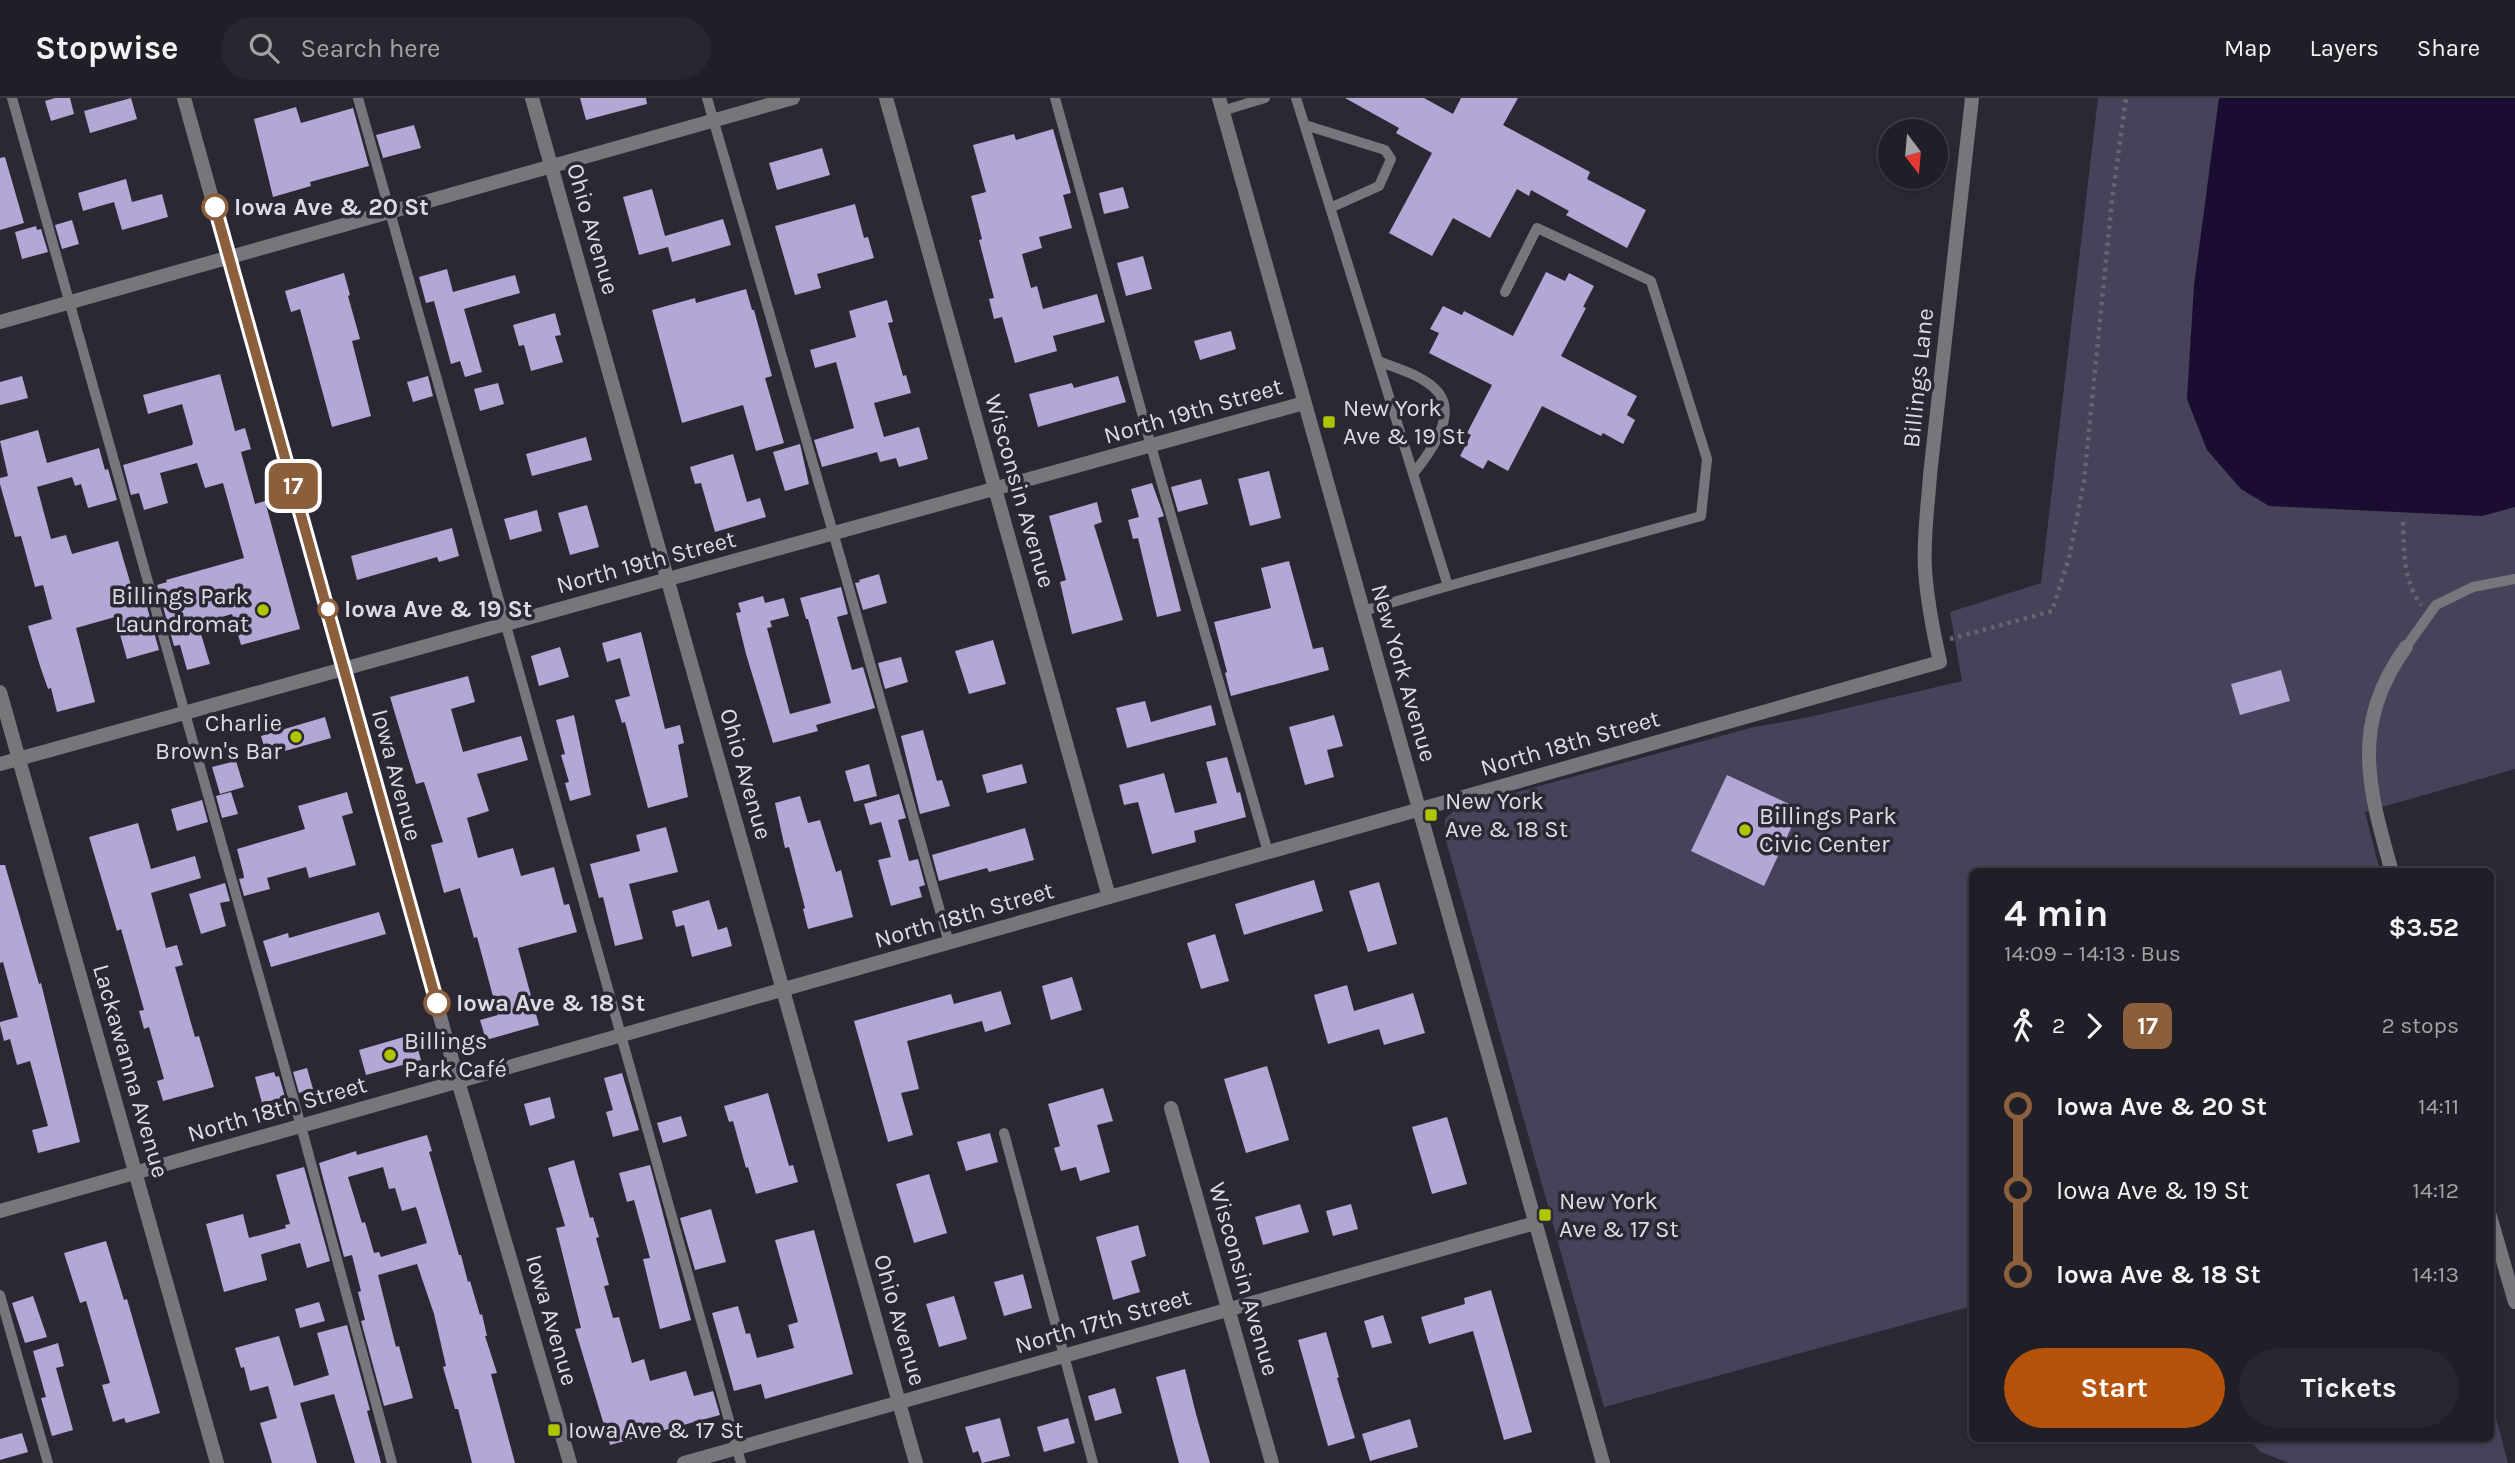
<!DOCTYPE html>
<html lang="en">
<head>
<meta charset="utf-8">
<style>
  :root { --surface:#201e27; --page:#28272f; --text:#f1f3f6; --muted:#a2a2a7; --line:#3d3c44; --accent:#b45309 }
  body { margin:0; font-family:Karla,sans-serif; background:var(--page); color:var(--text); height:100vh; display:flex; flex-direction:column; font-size:26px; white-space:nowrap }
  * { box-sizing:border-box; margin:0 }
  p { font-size:23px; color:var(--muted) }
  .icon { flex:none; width:38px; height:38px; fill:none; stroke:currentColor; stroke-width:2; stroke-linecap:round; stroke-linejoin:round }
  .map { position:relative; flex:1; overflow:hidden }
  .panel { position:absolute; left:1969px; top:770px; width:525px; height:574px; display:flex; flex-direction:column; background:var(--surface); border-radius:10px; box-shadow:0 2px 5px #0004,0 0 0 2px var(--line) }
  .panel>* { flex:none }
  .badge { padding:0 14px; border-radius:10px; font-size:24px; line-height:46px }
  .needle { width:46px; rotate:164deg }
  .tools { position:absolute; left:1878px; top:21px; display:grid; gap:14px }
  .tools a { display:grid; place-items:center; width:70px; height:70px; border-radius:50%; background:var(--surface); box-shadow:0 2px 5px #0004,0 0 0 2px var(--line); font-size:35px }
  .map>.badge { position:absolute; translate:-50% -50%; box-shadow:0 0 0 4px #fff }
  .legs { display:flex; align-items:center; gap:10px; height:77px; padding:0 35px; font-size:23px }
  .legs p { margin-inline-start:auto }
  .head { display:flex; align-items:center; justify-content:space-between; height:119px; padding:0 35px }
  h1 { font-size:38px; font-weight:700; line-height:52px }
  .action { display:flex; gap:14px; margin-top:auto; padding:14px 35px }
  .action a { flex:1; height:80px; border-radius:42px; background:var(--accent); color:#fff; font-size:28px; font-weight:700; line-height:80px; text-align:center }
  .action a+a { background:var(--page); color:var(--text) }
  ul { padding:0 35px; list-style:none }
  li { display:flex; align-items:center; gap:24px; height:84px; font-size:26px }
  li i { display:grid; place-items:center; width:10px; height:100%; margin:0 9px; background:currentColor }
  li i::after { content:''; width:18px; height:18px; margin:-9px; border:5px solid; border-radius:50%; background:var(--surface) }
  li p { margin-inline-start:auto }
  li:first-child i { background:linear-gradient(#0000 50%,currentColor 0) }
  li:last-child i { background:linear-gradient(currentColor 50%,#0000 0) }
  header { display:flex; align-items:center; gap:42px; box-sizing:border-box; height:98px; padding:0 35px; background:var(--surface); border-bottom:2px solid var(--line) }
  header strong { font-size:33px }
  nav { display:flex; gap:38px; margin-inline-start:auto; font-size:24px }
  .search { width:490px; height:63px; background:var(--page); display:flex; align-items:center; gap:18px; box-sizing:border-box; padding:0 24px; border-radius:38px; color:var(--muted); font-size:26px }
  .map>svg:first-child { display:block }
  .green { fill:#474159 }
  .water { fill:#1a0d31 }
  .building { fill:#b4a7d6; fill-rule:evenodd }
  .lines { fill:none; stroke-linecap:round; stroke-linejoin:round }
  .path { stroke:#67646f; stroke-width:4.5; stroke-dasharray:3.5 5; stroke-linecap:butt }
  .service { stroke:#78767d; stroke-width:10 }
  .minor { stroke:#78767d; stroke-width:14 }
  .line-1-casing { stroke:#fff; stroke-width:16 }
  .line-1 { stroke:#8b5e3c; stroke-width:10 }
  .stop-1-dot { fill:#fff; stroke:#8b5e3c; stroke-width:3.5 }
  .poi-dot { fill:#b0c500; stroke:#2b2834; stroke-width:2.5 }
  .labels { text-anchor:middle; stroke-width:7; stroke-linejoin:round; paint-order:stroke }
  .stop-label { font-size:24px; font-weight:bold; fill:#dddbe3; stroke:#2b2834; text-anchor:start }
  .street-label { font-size:24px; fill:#dddbe3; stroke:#2b2834 }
  .poi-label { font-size:24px; fill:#dddbe3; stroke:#2b2834; text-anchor:start }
</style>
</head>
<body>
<header>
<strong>Stopwise</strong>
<div class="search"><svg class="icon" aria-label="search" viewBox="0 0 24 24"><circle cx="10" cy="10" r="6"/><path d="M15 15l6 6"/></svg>Search here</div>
<nav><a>Map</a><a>Layers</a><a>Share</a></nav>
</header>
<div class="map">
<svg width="2515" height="1365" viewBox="0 0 2515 1365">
  <rect width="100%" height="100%" fill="#2b2834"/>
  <!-- green -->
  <path class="green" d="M2098,0h417v671l-150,43 15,59 -408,1v434l-368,101 -159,-570v-18l11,-10 298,-82 51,-9 157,-37 -12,-69 91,-29z
    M2490,1297l18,68h-219l-28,-11 -13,-13 242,-1z"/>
  <!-- water -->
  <path class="water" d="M2219,0h296v409l-33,9 -213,-10 -28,-17 -34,-39 -20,-51 7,-113z"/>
  <!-- building -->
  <path class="building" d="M55,0h15l4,16 -23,7 -6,-20z
    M131,0l6,21 -47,14 -6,-22z
    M580,0h66l1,6 -61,16z
    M1345,0h79l29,16 8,-16h57l-15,27 87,47 -3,7 59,31 -19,38 -61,-33 3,-4 -38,-21 -2,6 -12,-7 -27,49 -37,-20 -21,38 -43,-23 43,-80 -36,-20 3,-5z
    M296,9l5,16 52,-15 16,58 -59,16 1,4 -38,11 -19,-78z
    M414,27l7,23 -38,10 -7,-23z
    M1053,31l18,64 -8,2 9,33 -33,9 3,11 -20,6 9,34 6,-2 6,23 54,-15 8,28 -52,14 4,15 -42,12 -13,-46 -8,2 -5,-20 5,-1 -15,-58 3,-1 -11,-43 15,-4 -13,-47 41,-11 2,6z
    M822,50l8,27 -53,15 -8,-27z
    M5,59l19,66 -24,7v-72z
    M126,81l6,23 30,-8 6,23 -46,13 -8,-28 -31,9 -5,-18z
    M1123,89l6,21 -25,6 -5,-21z
    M652,91l13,47 58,-17 8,26 -59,17 -4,-15 -29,8 -16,-58z
    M855,106l9,34 4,-1 6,21 -57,16 4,14 -26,7 -20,-69z
    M72,122l7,24 -17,5 -7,-24z
    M36,128l1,4 4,-1 7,23 -26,7 -7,-27z
    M1143,158l9,33 -26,7 -9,-33z
    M447,171l6,23 62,-17 5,18 -56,16 18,63 -17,5 -5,-16 -9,3 -17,-63 -8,2 -7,-26z
    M1546,174l19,9 4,-8 25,13 -11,21 3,1 -25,48 76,40 -10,19 8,5 -12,24 -20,-11 -2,3 -59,-30 -34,65 -20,-11 -5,9 -23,-13 11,-21 -4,-2 25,-48 -63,-32 10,-20 -9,-4 13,-23 19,9 2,-4 49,25z
    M344,175l6,22 -2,1 12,43 -8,2 19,75 -39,11 -32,-118 -9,3 -6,-21z
    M746,191l6,21h2l18,66 -7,2 19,65 -28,8 -13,-46 -61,18 -30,-113 43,-12 1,5z
    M887,202l6,22 -5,1 15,53 3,-1 5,18 -37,10 10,34 35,-10 9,32 -29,8 -3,-9 -16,4 -3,-10 -55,15 -8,-27 40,-12 -18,-66 -21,6 -5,-18 46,-13 -7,-26z
    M555,215l6,22 -6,1 8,26 -32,9 -7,-26 -5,1 -6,-21z
    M1231,233l5,18 -36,11 -6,-19z
    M220,276l15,57 10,-3 6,21 -10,3 14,52 10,-3 35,128 -59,16 -9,-31 -34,10 12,40 -23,6 -7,-25 -6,1 -17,-61 10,-3 -1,-2 78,-22 -21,-75 -18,5 -8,-25 -37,10 8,30 -24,7 -5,-17 -8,2 -8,-30 69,-20 1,-2 -11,-39 -34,10 -5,-19z
    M22,278l6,22 -28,7v-23z
    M428,278l5,20 -20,6 -6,-20z
    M1118,278l8,26 -88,25 -9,-33 43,-11 2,5z
    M498,285l6,21 -24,7 -6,-22z
    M38,332l9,33 52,-15 6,22 3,-1 9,31 -29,8 -7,-24 -6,2 -3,-9 -35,10 14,52 15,-4 6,19 46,-13 15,51 9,-3 17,61 -32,9 -12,-42 -39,11 19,74 -38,10 -6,-24 -3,1 -8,-23 -12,-40 24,-7 -9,-34 -8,2 -14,-51 -6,1 -15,-53v-6l8,-2 -8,-35z
    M586,339l6,23 -60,16 -6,-22z
    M800,346l9,40 -24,7 -12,-39z
    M733,356l14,48 13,-4 6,19 -51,15 -14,-49 -6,1 -5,-17z
    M1269,373l12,47 -31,8 -12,-47z
    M1201,381l7,25 -30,8 -7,-25z
    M1152,385l12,33 -6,2 23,93 -24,6 -19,-79 -5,1 -5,-19 11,-3 -8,-28z
    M1097,404l5,20 -8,3 29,95 -51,14 -12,-52 6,-2 -17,-64z
    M587,407l12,42 -29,8 -12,-42z
    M537,412l5,21 -32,9 -6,-21z
    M452,430l7,28 -20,6 -2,-5 -80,23 -6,-24z
    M1289,463l24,88 10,-2 6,23 -98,26 -6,-23 2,-1 -13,-50 57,-14 -10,-40z
    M879,476l8,29 -24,7 -8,-27 5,-1 -1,-2z
    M841,489l7,27 -11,3 15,53 11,-3 12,41 -59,17 2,6 -45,12 -27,-89 -10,-41 5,-1 -3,-9 25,-7 2,7 19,-5 5,18 -19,5 2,6 -5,1 23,86 41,-11 -23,-84h-2l-6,-21z
    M641,534l24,97 15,-4 4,18 -6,2 10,52 -40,11 -23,-86 -3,1 -7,-23 15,-4 -10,-38 -13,4 -5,-19z
    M993,542l13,44 -37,10 -14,-43z
    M560,549l9,30 -30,9 -8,-30z
    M901,559l7,25 -23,7 -7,-26z
    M2281,572l9,31 -50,14 -9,-31z
    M468,578l7,26 -24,7 12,43 58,-16 7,24 -51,14 12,37 -22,7 11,40 35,-10 8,28 33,-9 10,38 5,-1 8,28 -59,16 21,77 -53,15 -6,-20 18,-5 -21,-78 -3,1 -14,-50 -16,5 -13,-48 12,-3 -19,-60 -8,2 -26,-87z
    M1145,603l6,21 60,-17 5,20 -89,23 -11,-40z
    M574,617l17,80 -21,6 -5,-18 4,-1 -8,-27 4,-1 -9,-34z
    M1334,617l9,31 -16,4 7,27 -29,8 -16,-58z
    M325,619l6,21 -64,18 -6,-20z
    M923,632l14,51 5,-1 8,26 -30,8 -19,-78z
    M1227,659l10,36 3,-1 6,25 -52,14 2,11 -44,12 -14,-52 -14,3 -5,-20 45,-12 11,40 42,-10 -11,-41z
    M236,663l8,26 -24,7 -8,-27z
    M869,666l8,32 -23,6 -9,-31z
    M1022,666l5,19 -40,10 -5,-18z
    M1727,677l73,34 -36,77 -73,-35z
    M231,694l7,22 -16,4 -6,-22z
    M347,694l6,21 -11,3 14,49 -47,13 -3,-11 -39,11 3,11 -26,7 -5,-17 5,-1 -1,-6 -6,-23 68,-20 -7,-23z
    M899,696l7,24 -8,2 11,41 9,-2 7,26 -6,2 3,10 -31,9 -13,-46 13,-3 -10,-35 -11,3 -6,-21z
    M800,698l8,27 12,-3 16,52 5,-2 12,47 -45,12 -5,-20 2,-1 -16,-61 -4,1 -10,-45z
    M202,702l6,22 -31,9 -6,-22z
    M138,725l13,46 44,-13 6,22 -50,15 15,55 11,-3 6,20 -8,2 20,70 4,-1 15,51 -51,14 -6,-20 7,-2 -15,-52 -5,2 -5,-18 5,-1 -23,-81 -4,2 -28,-94z
    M666,729l12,45 -49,12 14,55 -28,7 -12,-49 -4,1 -9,-34 50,-13 -4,-16z
    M1025,730l9,32 -45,12 -2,-4 -48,13 -7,-26z
    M0,767h5l34,119 2,-1 39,159 -42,11 -6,-23 16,-4 -18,-65 -13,4 -7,-26 -6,2 -4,-16v-3l18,-5 -15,-55 -3,1z
    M1314,782l9,31 -79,24 -9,-31z
    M1379,784l18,62 -29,8 -19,-61z
    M225,785l5,18 -10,2 6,23 -25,8 -12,-40z
    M709,802l9,30 9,-3 5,19 -40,11 -8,-32 -8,2 -4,-16z
    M379,814l7,22 -115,33 -8,-26 25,-8 1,5z
    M1215,836l14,47 -28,8 -14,-46z
    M1072,879l10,33 -31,10 -9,-34z
    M1347,887l7,26 59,-18 12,40 -41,12 -5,-16 -51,15 -14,-49z
    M1001,893l10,33 -26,8 -3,-11 -75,20 12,48 -18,4 12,42 -25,7 -34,-121 97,-27 3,10z
    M414,936l7,26 -55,15 -7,-25z
    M1267,968l22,74 -43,13 -22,-74z
    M307,970l6,21 -14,4 -6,-21z
    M274,974l2,5 3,-1 6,21 -23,6 -7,-26z
    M622,975l17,57 -26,7 -7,-25 7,-2 -9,-32z
    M1103,990l10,33 -16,4 13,47 -30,9 -4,-14 -15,4 -7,-23 6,-2 -12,-42z
    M768,995l21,73 4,-1 5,17 -42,12 -8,-27 -2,1 -13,-47 -4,1 -5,-16z
    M550,999l5,21 -25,8 -6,-22z
    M681,1018l6,20 -24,7 -6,-20z
    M1447,1019l20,67 -35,10 -20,-67z
    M990,1035l8,29 -32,9 -9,-29z
    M427,1037l5,16 -3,1 30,103h2l7,27 2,-1 10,34 2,-1 5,22h-2l12,37 -6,1 24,89h-43l-14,-54h-3l-12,-42 3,-1 -12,-52 -17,-50 -39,11 18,72 3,-1 14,52 -29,8 -23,-85 4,-1 -7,-28 3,-1 -9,-36 -8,2 -25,-94 37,-12 1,4zM383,1069l6,22 6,-1 7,23 14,-4 11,36 -46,14 -2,-5 -5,1 -9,-31 -3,1 -14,-46z
    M574,1062l16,58 3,-1 6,20 -3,1 13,47 -5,1 9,32 6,-1 13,46 12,-4 6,22 36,-10 8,25 19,-5 7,24 -110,30 -35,-116 6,-1 -25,-100 9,-2 -17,-58z
    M650,1067l41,155 -31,9 -17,-70 7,-1 -16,-58 -7,2 -8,-29z
    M304,1069l26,94 -23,7 -7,-25 -38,11 -1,1 6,25 -43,12 -18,-68 37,-10 6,24 37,-10 -1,-3 5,-1 -14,-49z
    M929,1076l18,59 -33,10 -18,-59z
    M1300,1106l9,28 -46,13 -8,-28z
    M1351,1106l7,25 -25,7 -7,-25z
    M711,1111l15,53 -31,8 -15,-52z
    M1138,1127l8,31 -15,5 9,31 -27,8 -17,-63z
    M814,1132l39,144 -88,25 -4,-15 -27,7 -22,-78 26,-7 8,28 4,-1 7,25 37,-10 -6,-23 10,-3 -23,-82z
    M106,1143l18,59 3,-1 33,114 -34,10 -2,-5 -11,4 -11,-37 8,-2 -24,-82 -6,2 -16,-50z
    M1023,1176l9,34 -28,8 -10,-34z
    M1491,1192l41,142 -28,8 -31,-109 -44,13 -8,-27 44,-13 -1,-6z
    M33,1198l14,41 -22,6 -13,-40z
    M954,1198l13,43 -28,8 -13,-43z
    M319,1204l6,19 -25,7 -5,-19z
    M1383,1217l9,28 -20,5 -8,-27z
    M347,1227l23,85 -3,1 14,52h-26l-21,-69 -34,9 17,60h-45l-12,-40 17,-5 -9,-32 -18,5 -6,-24 -3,1 -6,-20 44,-12 15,50 35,-11 -12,-42z
    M1326,1234l13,45 -2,1 18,60 -27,8 -30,-106z
    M58,1245l6,23 -8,2 17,62 -21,6 -11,-38 5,-1 -13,-46z
    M1185,1271l11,45 14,49h-31l-6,-22 -17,-64z
    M1115,1290l7,25 -27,8 -7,-25z
    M1000,1320l10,38 -28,7 -4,-12 -5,2 -8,-26z
    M1068,1320l7,25 -31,9 -7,-25z
    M1410,1321l8,28 -48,14 -8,-27z
    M22,1335l6,19 -28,8v-21z"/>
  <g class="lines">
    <!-- path -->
    <path class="path" d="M2403,424c1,30 0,58 18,83
      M1950,541l102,-28 17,-53 15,-77 28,-281 14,-102"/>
    <!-- service -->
    <path class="service" d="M12,0l289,1028 91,337
      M358,0l383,1365
      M707,0l134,462 108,383
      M1055,0l96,348 117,406
      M1296,0l152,488 -85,25
      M1222,13l43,-13
      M1305,27l80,25 6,9 -12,27 -49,22
      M1378,263c18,7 40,13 55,26 29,24 -3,66 -20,87
      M1448,488l253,-70 6,-57 -56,-178 -114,-53 -32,64
      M2406,549l30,-42 37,-18 42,-8
      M1004,1035l89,330
      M0,1197l48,168"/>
    <!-- minor -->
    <path class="minor" d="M184,0l274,983 112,382
      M532,0l384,1365
      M886,0l223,799
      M1219,0l384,1365
      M0,224l793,-224
      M0,594l217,771
      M0,666l1304,-361
      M2392,774c-24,-85 -42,-147 14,-225
      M1171,1010l101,355
      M0,1113l1940,-549c-7,-31 -13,-61 -15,-93 -2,-31 3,-63 5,-94l42,-377
      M2490,1118l25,86
      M684,1365l851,-240"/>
  </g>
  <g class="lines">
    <defs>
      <path id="line-1" d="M215,109l222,796"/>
    </defs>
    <!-- line-1 casing -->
    <use href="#line-1" class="line-1-casing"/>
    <!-- line-1 -->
    <use href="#line-1" class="line-1"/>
  </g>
  <!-- markers -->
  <g class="stop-1-dot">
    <circle cx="215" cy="109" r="12"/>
    <circle cx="328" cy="511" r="9"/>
    <circle cx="437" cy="905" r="12"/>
  </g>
  <g class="poi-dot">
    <rect x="1322" y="317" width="14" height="14" rx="3.5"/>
    <circle cx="263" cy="512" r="7"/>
    <circle cx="296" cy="639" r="7"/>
    <rect x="1424" y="710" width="14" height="14" rx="3.5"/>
    <circle cx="1745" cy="732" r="7"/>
    <circle cx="390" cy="957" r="7"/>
    <rect x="1538" y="1110" width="14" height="14" rx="3.5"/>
    <rect x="547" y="1325" width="14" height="14" rx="3.5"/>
  </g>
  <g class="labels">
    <!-- stop labels -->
    <g class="stop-label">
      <text x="234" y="117">Iowa Ave &amp; 20 St</text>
      <text x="344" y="519">Iowa Ave &amp; 19 St</text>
      <text x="456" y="913">Iowa Ave &amp; 18 St</text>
    </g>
    <!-- street labels -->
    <g class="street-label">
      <text transform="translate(593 131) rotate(74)" y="8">Ohio Avenue</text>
      <text transform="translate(1918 280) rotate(-84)" y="8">Billings Lane</text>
      <text transform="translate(1193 313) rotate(-16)" y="8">North 19th Street</text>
      <text transform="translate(1020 393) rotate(74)" y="8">Wisconsin Avenue</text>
      <text transform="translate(646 464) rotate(-15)" y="8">North 19th Street</text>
      <text transform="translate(1404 575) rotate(74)" y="8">New York Avenue</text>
      <text transform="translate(1570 645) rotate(-16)" y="8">North 18th Street</text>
      <text transform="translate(746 676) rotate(74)" y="8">Ohio Avenue</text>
      <text transform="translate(397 677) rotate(75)" y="8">Iowa Avenue</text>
      <text transform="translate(964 817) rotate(-16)" y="8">North 18th Street</text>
      <text transform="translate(131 973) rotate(74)" y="8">Lackawanna Avenue</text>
      <text transform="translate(277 1011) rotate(-16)" y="8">North 18th Street</text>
      <text transform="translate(1244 1181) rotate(74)" y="8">Wisconsin Avenue</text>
      <text transform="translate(552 1222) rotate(74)" y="8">Iowa Avenue</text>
      <text transform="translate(900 1222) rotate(74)" y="8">Ohio Avenue</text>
      <text transform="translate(1103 1223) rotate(-16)" y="8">North 17th Street</text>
    </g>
    <!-- poi labels -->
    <g class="poi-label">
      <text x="1343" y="318">New York<tspan x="1343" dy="28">Ave &amp; 19 St</tspan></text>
      <text x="249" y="506" text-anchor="end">Billings Park<tspan x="249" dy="28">Laundromat</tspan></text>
      <text x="282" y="633" text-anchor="end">Charlie<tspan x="282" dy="28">Brown's Bar</tspan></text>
      <text x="1445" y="711">New York<tspan x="1445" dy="28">Ave &amp; 18 St</tspan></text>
      <text x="1759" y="726">Billings Park<tspan x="1759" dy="28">Civic Center</tspan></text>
      <text x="404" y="951">Billings<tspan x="404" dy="28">Park Café</tspan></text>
      <text x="1559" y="1111">New York<tspan x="1559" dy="28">Ave &amp; 17 St</tspan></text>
      <text x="568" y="1340">Iowa Ave &amp; 17 St</text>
    </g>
  </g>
</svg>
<div class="tools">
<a><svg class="needle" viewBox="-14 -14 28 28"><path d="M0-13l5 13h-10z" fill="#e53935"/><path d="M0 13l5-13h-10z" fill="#a2a2a7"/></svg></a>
</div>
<b class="badge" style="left:293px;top:388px;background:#8b5e3c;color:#fff">17</b>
<section class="panel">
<div class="head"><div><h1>4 min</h1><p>14:09 – 14:13 · Bus</p></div><b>$3.52</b></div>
<div class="legs"><svg class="icon" aria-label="walk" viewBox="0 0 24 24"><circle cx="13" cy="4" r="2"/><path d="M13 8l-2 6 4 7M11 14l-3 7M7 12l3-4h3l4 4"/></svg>2<svg class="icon" aria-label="forward" viewBox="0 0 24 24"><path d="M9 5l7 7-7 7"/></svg><b class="badge" style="background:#8b5e3c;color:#fff">17</b><p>2 stops</p></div>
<ul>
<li><i style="color:#8b5e3c"></i><b>Iowa Ave &amp; 20 St</b><p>14:11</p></li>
<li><i style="color:#8b5e3c"></i><span>Iowa Ave &amp; 19 St</span><p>14:12</p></li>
<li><i style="color:#8b5e3c"></i><b>Iowa Ave &amp; 18 St</b><p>14:13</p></li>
</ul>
<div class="action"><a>Start</a><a>Tickets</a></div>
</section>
</div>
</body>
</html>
